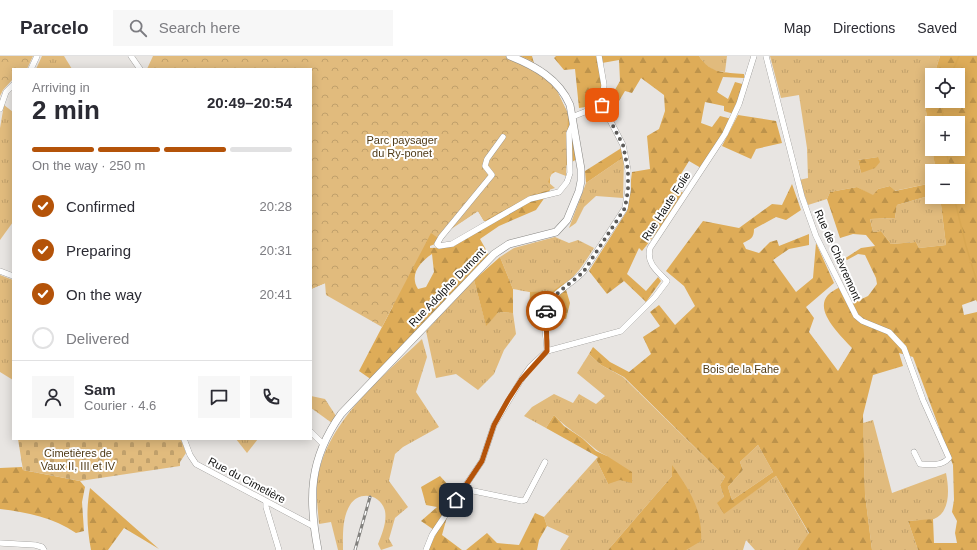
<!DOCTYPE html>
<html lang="en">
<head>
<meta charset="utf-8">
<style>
  :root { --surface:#fff; --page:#f7f7f7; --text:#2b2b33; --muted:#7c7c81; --line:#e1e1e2; --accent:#b45309 }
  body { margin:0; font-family:Helvetica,sans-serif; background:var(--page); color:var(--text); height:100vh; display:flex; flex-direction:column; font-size:15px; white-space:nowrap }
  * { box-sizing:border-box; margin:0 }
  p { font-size:13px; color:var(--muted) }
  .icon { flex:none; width:22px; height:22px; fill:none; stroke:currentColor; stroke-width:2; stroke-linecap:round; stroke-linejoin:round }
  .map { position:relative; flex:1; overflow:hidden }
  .panel { position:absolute; left:12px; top:12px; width:300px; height:372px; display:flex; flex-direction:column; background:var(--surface); border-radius:0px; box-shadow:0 2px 10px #0003 }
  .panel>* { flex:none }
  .controls { position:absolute; left:925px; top:12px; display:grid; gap:8px }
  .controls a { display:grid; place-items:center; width:40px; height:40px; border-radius:0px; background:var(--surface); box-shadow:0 2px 10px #0003; font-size:20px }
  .pin { position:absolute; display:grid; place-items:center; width:34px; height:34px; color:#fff; margin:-17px; border-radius:8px; box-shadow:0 2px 6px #0006 }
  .courier { position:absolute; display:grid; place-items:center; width:40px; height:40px; margin:-20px; border:3px solid #b45309; border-radius:50%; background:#fff; color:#222; box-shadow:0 1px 5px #0007 }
  .headline em { font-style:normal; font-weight:800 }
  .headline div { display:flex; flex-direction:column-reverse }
  .headline { display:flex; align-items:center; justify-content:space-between; height:68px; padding:0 20px }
  h1 { font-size:26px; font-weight:800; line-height:30px }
  .bar { display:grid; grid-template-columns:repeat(4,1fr); gap:6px 4px; align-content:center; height:48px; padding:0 20px }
  .bar i { height:5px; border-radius:3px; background:var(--line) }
  .bar .selected { background:var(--accent) }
  .bar p { grid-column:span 4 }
  .line { display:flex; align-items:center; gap:10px; padding:0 20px; border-top:1px solid var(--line) }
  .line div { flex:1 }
  .round { display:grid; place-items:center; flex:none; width:42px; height:42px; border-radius:0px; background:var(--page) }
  ol { padding:0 20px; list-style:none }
  li { display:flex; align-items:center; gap:12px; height:44px }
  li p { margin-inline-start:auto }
  li .icon { padding:4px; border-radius:50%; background:var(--accent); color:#fff; stroke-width:4 }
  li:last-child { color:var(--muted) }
  li i { width:22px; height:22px; border:2px solid var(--line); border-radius:50% }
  header { display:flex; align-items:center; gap:24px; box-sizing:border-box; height:56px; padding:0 20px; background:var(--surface); border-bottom:1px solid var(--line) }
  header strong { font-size:19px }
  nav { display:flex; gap:22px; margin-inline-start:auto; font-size:14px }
  .search { width:280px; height:36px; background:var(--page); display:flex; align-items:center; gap:10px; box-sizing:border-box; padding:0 14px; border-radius:0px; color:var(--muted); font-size:15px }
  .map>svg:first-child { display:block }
</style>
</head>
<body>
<header>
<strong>Parcelo</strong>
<div class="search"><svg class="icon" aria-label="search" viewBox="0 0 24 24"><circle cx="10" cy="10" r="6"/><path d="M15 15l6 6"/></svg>Search here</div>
<nav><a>Map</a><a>Directions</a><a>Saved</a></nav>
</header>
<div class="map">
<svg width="977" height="494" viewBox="0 0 977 494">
  <defs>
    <pattern id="grass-tufts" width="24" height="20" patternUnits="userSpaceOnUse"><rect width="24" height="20" fill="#e1bb7d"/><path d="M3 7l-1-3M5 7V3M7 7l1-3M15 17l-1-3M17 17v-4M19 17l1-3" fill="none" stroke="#c0a06b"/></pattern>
    <pattern id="forest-firs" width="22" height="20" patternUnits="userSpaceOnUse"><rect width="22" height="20" fill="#deac58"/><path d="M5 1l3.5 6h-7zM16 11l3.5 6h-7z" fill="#bd934b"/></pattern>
    <pattern id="cemetery-stones" width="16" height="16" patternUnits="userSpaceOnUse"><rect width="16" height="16" fill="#e1bb7d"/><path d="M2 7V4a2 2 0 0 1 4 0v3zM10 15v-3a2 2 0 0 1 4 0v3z" fill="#c0a06b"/></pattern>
    <pattern id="park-crowns" width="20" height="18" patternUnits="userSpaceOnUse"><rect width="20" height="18" fill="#e1bb7d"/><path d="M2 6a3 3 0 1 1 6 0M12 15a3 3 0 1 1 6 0" fill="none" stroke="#c0a06b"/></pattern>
  </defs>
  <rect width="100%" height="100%" fill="#e8e5e2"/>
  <g fill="url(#grass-tufts)" fill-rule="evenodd">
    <polygon points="42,0 64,0 72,13 36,13"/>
    <path d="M699,0H727L725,16C713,15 706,11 699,0Z"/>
    <path d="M770,0H940L934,19H932V26L925,49L936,115H932V127L894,135L890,130L878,133L873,140L857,131L830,136L827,143L808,149L799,124L808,122L807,92L799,39L781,42ZM878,101L861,117L858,104Z"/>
    <polygon points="4,49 13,56 13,166 0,184 0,72"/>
    <polygon points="624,101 623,142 596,140 584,151 576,167 569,172 586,127"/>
    <polygon points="932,139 932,141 940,141 946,189 919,192 916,186 891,188 881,175 873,176 870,163 895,162 897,149"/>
    <path d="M555,181L569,187L578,184L594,192C583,209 573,226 554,235C542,240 525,235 513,233L500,201L514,192Z"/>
    <polygon points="0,219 13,224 13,324 0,316"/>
    <polygon points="474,224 486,269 499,256 513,257 516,278 504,294 494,318 478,334 456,318 436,322 426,275"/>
    <path d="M422,283L427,301L416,336L439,371L403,391L395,398L389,425L408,451L395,462L389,483L393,490L381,494L378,488C382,478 387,466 385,455C381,438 359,434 350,449C342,462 343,479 343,494H338L331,466L319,468C318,455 316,441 317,428C323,369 381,322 422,283Z"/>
    <path d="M589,298L601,309L623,321L725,421L720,429L724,441V457L776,420L809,478L797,494H755L746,484L743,494H686L672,410V420L608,494H560L569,480L547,470L544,461L596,403L608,428L607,400C596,395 590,388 581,381C571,374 562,368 554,359L546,372L524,360L532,351L554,338L573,347L579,338L596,348L605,340L577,317Z"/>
    <path d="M873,364L892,437L946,417C949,432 951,456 934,463C927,465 916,464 908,465L918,494H872L865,438L863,367Z"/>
    <polygon points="236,383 258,383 247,397"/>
    <polygon points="758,389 773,416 732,444 728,431 743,414 740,406"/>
  </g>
  <g fill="url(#forest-firs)" fill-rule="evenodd">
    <path d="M461,0H532L536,15L555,31L568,58L577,103L550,119V134L536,154L499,170L480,183L489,199L372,324L359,315L393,250L330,225L311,233V220ZM478,155L484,165H497L478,176L470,179L453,191L430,192V190L435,188L450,173ZM432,198L434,216L426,231L418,233C409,219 420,206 432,198Z"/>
    <path d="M556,0H699C711,18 724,16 744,18V22L723,21L717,36L728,43L735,26L746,29L734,58L724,55V50L705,46L701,67L712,71L720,60L732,63L701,112L689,105L673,131L677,137L683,136L666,165L642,195L639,192L627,218L646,235L658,221L661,225L646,246L624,225L607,238L589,215L627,155L632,116L650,113L647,80L659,73L665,55L664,39L641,22L632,37L625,35L613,55L606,49L620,25L619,4L602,7L605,31L600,49L579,52L575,13L564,14L554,2Z"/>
    <path d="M940,0H977V246L976,244L962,249L964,259L977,256V494H918L908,465L933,463L934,487H957L955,477L957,465L952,456L954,444L953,409L913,301L899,297L903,310L873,319L863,359L865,438L872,494H797L809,477L776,420L724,458L717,447L724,441L720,429L725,421L624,321L601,309L589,298L593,291L610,306L629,316L651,298L643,281L660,270L650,256L659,249L675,269L695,250L684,230L666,215L703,165L739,172L772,148L782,149L792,128L801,154L786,164L776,161L754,173C754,183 750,183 743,187L746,193L759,197L770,186L777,184L779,190L809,178V189L789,193L773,204L796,236L813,222L816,187L834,227L806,251L814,262L809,276L838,315L852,292C836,275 804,245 841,231L851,248L868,240L877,228L876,222L865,199L858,198L847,204L844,203L861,192L875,190L866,179L853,178L840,182L827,143L830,136L857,131L873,139L878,133L890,130L895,135L932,127V139L897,149L895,162L870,163L873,176L881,175L891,188L916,186L919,192L946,189L940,141H958V115H936L932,93H958V67H932V91L925,49L932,26V45H958V19H934ZM758,389L773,416L732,444L728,431L743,414L740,406Z"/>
    <polygon points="738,59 776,65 782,87 756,93 751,103 722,90"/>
    <polygon points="623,91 624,101 586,127 585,115"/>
    <polygon points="878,101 880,106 875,112 861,117 858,104"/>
    <polygon points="500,201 513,233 513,257 499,256 486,270 474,224"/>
    <polygon points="564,227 570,247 566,263 542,257 529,257 530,236 553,235"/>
    <polygon points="554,359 564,370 582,382 596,395 607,400 632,416 632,427 620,424 608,428 596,403 598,401 546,372"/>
    <path d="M672,409C689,433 703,454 701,485L686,494H608L672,420Z"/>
    <path d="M22,411L23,414L80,425L85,431L82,446L84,475L76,477C54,462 27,456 0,453V412Z"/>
    <polygon points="440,420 459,441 447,461 442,479 462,494 428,494 437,476 421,465 437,451 426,449 421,431"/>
    <path d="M90,432L159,493L124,472L108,494H91C87,473 86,453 90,432Z"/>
    <polygon points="535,457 544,461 547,470 539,484 537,494 466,494 487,477 497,487 519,489"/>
  </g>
  <polygon fill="url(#cemetery-stones)" points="18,383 181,383 186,397 180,406 180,410 80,425 23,414"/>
  <g fill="url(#park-crowns)">
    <polygon points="0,0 33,0 27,13 13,13 13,23 3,34 0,40"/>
    <polygon points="153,0 521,0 533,5 536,15 555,31 568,58 566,120 553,115 548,126 555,132 530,140 484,165 478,155 438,182 431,177 382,271 326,239 325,227 311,233 311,13 147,13"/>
    <polygon points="311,340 325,343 336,360 332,367 311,352"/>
  </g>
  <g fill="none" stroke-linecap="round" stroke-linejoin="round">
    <g stroke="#d9a853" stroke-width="1.5">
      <polyline points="951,19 959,0"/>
      <polyline points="942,45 943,67"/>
      <polyline points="946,93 950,115"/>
      <polyline points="954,141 966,190 977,226"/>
    </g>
    <g stroke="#888784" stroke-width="6">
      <g id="minor">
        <polyline points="131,0 140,13"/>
        <path d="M766,0L802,141L816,180L856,260L862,265L889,276L904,292L923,344L949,402C942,410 931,409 920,408L914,396"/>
        <polyline points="31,13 37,0"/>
        <polyline points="0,53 6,36 13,29"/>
        <polyline points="572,61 602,49"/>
        <polyline points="503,81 487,103 485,110 492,119 441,181 437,188 439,190 452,188 530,143 559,136 567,126 570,117 569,77 573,68"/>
        <polyline points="0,215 13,220"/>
        <path d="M547,295C547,281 541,260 547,248C553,237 575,226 584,215L625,152L628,134V114L623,89L602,49L604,29L599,0"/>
        <polyline points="311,376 322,387"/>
        <polyline points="184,383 190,399 196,408 313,470"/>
        <polyline points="464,433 522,445 525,444 545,406"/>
        <polyline points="266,446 266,451 279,494"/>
        <polyline points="0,487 35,489 42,491 44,494"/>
        <path d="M426,494L432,479L482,405L494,369L521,324L530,311L547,295L621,275L655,241L667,225C657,215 646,207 650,192L725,78L739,48L754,0"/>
      </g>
    </g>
    <g stroke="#888784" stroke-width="8">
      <path id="major" d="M318,494C308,442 309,403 341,358L494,198L509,188L556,176L567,164L579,135L581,125V113L570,49C559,23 535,10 510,0"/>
    </g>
    <use href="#minor" stroke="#fff" stroke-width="5.5"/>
    <use href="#major" stroke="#fff" stroke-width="7"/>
    <g stroke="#82817e" stroke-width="3">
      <polyline id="rail" points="355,494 370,441"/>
    </g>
    <use href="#rail" stroke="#fff" stroke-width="1.5" stroke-dasharray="4.5" stroke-linecap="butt"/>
  </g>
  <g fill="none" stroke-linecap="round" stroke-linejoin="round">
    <path stroke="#5c5b59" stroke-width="4" stroke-dasharray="0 7.2" d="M546,255C550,238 572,228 584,215L625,152L628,134V114L623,89L602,49"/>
    <polyline stroke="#b45309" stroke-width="5" points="456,444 482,405 494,369 508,344 521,324 547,295 546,255"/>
  </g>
  <g text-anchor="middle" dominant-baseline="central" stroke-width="4" stroke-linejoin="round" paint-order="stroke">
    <g font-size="11" fill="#4f3a16" stroke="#fff">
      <text x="402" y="84">Parc paysager<tspan x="402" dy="13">du Ry-ponet</tspan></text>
      <text x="741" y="313">Bois de la Fahe</text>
      <text x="78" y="397">Cimetières de<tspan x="78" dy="13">Vaux II, III et IV</tspan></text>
    </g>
    <g font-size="11" fill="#10100f" stroke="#fff">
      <text transform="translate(666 150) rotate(-57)">Rue Haute Folie</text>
      <text transform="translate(838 199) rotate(66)">Rue de Chèvremont</text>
      <text transform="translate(447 231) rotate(-46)">Rue Adolphe Dumont</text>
      <text transform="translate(247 424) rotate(28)">Rue du Cimetière</text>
    </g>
  </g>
</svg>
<div class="controls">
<a><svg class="icon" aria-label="locate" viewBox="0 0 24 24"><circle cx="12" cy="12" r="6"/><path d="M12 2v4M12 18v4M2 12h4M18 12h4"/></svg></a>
<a>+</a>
<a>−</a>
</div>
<div class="pin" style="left:602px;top:49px;background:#ea580c"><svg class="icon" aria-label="bag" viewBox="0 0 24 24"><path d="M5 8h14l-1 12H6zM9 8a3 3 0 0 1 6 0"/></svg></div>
<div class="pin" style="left:456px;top:444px;background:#1f2937"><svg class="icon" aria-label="home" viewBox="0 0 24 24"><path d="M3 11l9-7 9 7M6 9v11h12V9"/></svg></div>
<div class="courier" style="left:546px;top:255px"><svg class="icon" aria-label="car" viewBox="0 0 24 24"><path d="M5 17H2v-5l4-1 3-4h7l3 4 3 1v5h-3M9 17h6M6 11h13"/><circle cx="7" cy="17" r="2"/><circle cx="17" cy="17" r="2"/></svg></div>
<section class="panel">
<div class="headline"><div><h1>2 min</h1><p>Arriving in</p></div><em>20:49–20:54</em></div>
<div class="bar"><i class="selected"></i><i class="selected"></i><i class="selected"></i><i></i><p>On the way · 250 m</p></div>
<ol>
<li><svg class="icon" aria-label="check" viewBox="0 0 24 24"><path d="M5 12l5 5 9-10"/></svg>Confirmed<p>20:28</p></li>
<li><svg class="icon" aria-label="check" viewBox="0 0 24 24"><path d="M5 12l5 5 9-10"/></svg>Preparing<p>20:31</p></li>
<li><svg class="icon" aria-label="check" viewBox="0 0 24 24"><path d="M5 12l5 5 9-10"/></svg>On the way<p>20:41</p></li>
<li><i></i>Delivered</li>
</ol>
<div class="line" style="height:72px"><a class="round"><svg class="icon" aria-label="person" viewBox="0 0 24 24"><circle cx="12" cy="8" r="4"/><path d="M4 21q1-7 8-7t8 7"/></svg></a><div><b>Sam</b><p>Courier · 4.6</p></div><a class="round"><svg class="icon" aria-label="chat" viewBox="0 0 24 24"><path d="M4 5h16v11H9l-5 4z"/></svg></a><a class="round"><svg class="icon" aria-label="phone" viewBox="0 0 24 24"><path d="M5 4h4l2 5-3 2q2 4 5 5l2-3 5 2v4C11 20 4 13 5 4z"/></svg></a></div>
</section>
</div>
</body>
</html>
